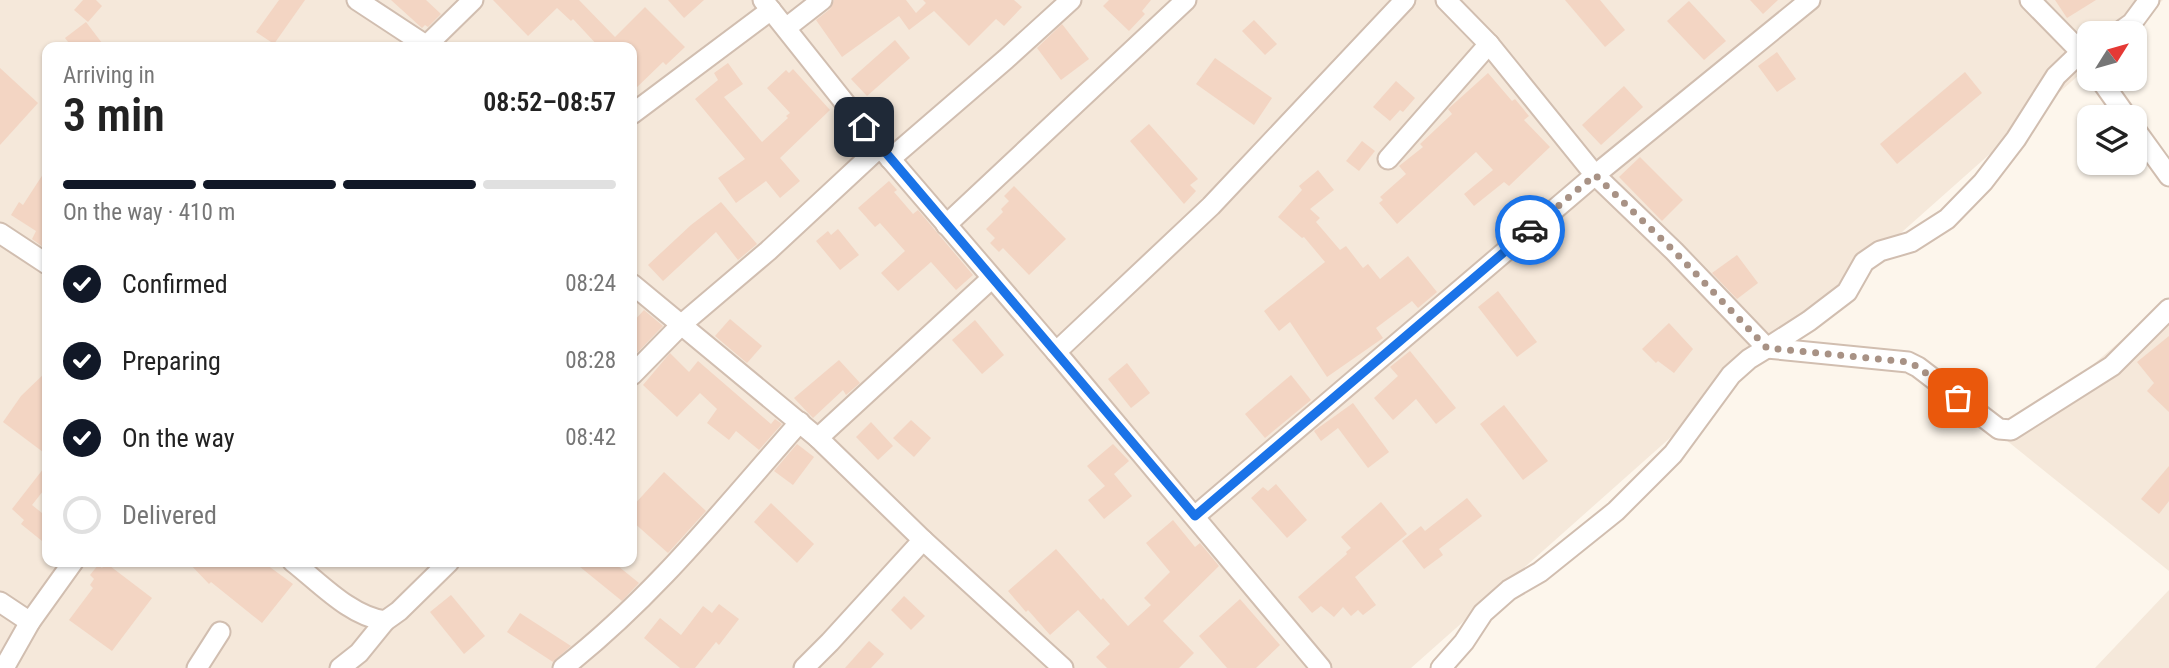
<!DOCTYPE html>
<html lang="en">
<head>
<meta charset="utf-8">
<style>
  :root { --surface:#fff; --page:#f6f6f6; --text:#222; --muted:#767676; --line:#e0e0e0; --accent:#111827 }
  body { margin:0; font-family:"Roboto Condensed",sans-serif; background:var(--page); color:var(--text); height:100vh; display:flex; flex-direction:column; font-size:26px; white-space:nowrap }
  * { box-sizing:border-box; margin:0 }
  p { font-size:23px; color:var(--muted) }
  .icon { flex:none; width:38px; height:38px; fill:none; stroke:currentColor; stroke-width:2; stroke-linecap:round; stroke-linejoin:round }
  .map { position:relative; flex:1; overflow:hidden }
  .details { position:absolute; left:42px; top:42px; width:595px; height:525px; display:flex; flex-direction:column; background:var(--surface); border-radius:14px; box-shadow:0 2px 5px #0004 }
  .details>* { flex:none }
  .needle { width:46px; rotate:53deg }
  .tools { position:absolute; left:2077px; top:21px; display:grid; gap:14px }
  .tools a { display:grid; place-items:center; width:70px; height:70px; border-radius:14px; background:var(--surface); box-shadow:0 2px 5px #0004; font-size:35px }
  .pin { position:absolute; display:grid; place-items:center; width:60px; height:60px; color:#fff; margin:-30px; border-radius:14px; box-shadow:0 4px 10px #0006 }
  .courier { position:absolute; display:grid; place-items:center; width:70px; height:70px; margin:-35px; border:5px solid #1a73e8; border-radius:50%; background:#fff; color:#222; box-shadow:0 2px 9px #0007 }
  .overview em { font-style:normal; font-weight:600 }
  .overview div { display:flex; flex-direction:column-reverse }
  .overview { display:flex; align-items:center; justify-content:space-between; height:119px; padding:0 21px }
  h1 { font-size:46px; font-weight:600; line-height:52px }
  .bar { display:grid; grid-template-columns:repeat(4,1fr); gap:10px 7px; align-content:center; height:84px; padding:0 21px }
  .bar i { height:9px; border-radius:5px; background:var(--line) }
  .bar .selected { background:var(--accent) }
  .bar p { grid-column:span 4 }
  ol { padding:0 21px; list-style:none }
  li { display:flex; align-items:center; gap:21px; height:77px }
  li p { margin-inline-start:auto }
  li .icon { padding:7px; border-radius:50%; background:var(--accent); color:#fff; stroke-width:4 }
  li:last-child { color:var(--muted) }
  li i { width:38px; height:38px; border:4px solid var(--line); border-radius:50% }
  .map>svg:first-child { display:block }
</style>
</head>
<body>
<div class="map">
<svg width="2169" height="668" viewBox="0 0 2169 668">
  <rect width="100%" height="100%" fill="#fdf6ec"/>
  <g fill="#f5e8da" fill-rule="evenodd">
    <path d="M0,0H2163L2126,33H2090L2089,66L1411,668H0ZM47,47H632V562H47Z"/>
    <polygon points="2169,299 2169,571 2006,440"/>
    <polygon points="2169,590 2169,668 2095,668"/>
  </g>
  <g fill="#f3d5c3">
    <polygon points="83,0 96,0 102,6 88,22 74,10"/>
    <polygon points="279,0 305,0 274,44 256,32"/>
    <polygon points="391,0 426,0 441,14 428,27 425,25 422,28"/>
    <polygon points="493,0 579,0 615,37 645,7 685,47 666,65 663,62 632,92 632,47 599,47 573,19 571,21 557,8 528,36"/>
    <polygon points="668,0 704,0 684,18"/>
    <polygon points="834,0 906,0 916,13 926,3 923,0 1014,0 1022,7 1004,26 996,19 969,46 934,11 909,30 899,16 842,57 816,20 830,9"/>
    <polygon points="1109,0 1151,0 1142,11 1145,14 1129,31 1103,6"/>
    <polygon points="1565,0 1600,0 1625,30 1605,47"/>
    <polygon points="1750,0 1778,0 1763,14"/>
    <polygon points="2055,0 2096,0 2067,18"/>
    <polygon points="1689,1 1726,41 1704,60 1667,21"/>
    <polygon points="1254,20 1277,44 1265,55 1242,31"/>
    <polygon points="86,22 105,47 72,47 65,38"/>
    <polygon points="1062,24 1089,59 1061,80 1037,48"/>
    <polygon points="895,40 910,58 867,96 851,79"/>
    <polygon points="1777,52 1796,79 1777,92 1758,66"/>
    <polygon points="1215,58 1272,98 1254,125 1196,84"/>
    <polygon points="728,63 743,84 724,97 762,142 788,118 786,116 790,113 767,88 786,70 789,73 793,69 830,110 780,158 800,181 780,198 766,181 736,203 718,178 745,159 695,99 718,80 714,73"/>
    <polygon points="0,68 38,103 0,145"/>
    <polygon points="1965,72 1982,93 1897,164 1880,144"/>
    <polygon points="1488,73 1512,101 1515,99 1529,116 1524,120 1550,147 1509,186 1504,182 1474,206 1464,194 1493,170 1476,152 1397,224 1379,203 1383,200 1380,197 1406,174 1399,166 1423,147 1420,144 1452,114 1448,109"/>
    <polygon points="1396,81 1415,98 1403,112 1400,110 1390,121 1373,107"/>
    <polygon points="1624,86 1643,107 1601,145 1582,125"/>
    <polygon points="1149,124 1198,179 1190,185 1196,191 1184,204 1130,141"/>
    <polygon points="1362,141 1375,151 1359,171 1346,161"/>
    <polygon points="1640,157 1683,200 1662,221 1619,177"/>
    <polygon points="47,168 47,239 43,247 32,239 36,231 11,215 19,202 23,205"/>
    <polygon points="1318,170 1334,190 1310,209 1320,218 1316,222 1340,250 1346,246 1363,268 1368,264 1380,279 1408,256 1437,292 1418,308 1412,301 1376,328 1383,338 1327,377 1290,322 1279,331 1264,311 1325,262 1304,237 1302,238 1278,217 1302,190 1299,186"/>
    <polygon points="889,181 897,190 894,192 913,214 918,210 973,275 956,290 931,262 898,291 881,273 905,251 880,223 875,227 858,208"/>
    <polygon points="1014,186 1066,239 1029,275 1003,248 999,252 990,243 995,238 986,229 1003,212 1001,209 1009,201 1004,196"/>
    <polygon points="721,202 757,244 738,260 716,232 663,281 648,265 691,225"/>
    <polygon points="838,229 859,255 840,270 816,241 828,231 831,235"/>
    <polygon points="1737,255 1758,283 1737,299 1712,273"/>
    <polygon points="1498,291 1537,342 1517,357 1478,307"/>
    <polygon points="644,310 663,326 632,358 632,323"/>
    <polygon points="730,319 762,346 747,363 715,336"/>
    <polygon points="975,320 1004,355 982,374 952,340"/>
    <polygon points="1669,323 1693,349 1674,373 1658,361 1656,363 1642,349"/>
    <polygon points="2169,336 2169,412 2147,391 2154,383 2137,362"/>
    <polygon points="1410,351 1456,408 1436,424 1416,399 1393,420 1374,398 1398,376 1390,367"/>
    <polygon points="670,353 689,372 698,361 771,424 775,419 782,424 759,450 736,431 729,440 707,423 717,409 700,393 677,417 643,385"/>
    <polygon points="839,360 860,383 846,395 843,390 813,418 794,398"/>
    <polygon points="1127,363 1150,393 1131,408 1108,379"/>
    <polygon points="47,371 47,455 3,422 21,396"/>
    <polygon points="1291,375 1311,400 1265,438 1245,414"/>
    <polygon points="1353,403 1389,452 1368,468 1338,428 1321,441 1314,431"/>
    <polygon points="1504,405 1548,461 1523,480 1480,424"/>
    <polygon points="911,420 931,438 914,457 893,438"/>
    <polygon points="871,422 893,446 878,460 856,437"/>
    <polygon points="797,444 814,457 793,485 774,471"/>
    <polygon points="1113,444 1129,461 1114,474 1132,496 1104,519 1088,500 1105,486 1087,466"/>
    <polygon points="47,464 47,486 32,505 47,517 47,545 21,524 24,520 12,509"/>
    <polygon points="2169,466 2169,501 2159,514 2141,499"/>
    <polygon points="664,472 706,511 668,553 632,521 632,507"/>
    <polygon points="1276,484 1307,520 1287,538 1251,498 1263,487 1268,491"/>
    <polygon points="1467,498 1482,516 1439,549 1443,555 1424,569 1402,541 1421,526 1425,531"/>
    <polygon points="1381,502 1407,534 1355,577 1376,605 1363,615 1358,610 1351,616 1343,607 1334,617 1321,606 1312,613 1298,597 1347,554 1346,552 1351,548 1341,537"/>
    <polygon points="771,503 814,544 797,563 754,522"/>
    <polygon points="1173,520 1195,547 1200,543 1219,566 1163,621 1194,653 1179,668 1107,668 1096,657 1110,644 1078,610 1050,635 1028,610 1026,612 1008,591 1056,549 1101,600 1103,598 1128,626 1151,605 1144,598 1170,572 1146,543"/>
    <polygon points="188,562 263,562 293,584 262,623 211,582 209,584"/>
    <polygon points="574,562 613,562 639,583 622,601"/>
    <polygon points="106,563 152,598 112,651 69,620 93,588 90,585 94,579 90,575 98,565 102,568"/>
    <polygon points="451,595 485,636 464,654 430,612"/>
    <polygon points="904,596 925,616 911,630 891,610"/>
    <polygon points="1240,599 1280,645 1256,668 1227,668 1199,636"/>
    <polygon points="719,604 739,619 719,645 716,642 695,668 680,668 644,638 660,618 681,635 703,606 712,613"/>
    <polygon points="520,613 571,646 553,662 507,632"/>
    <polygon points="869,641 884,654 871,668 845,668"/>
  </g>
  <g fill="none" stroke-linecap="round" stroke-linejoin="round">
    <g stroke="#d1beb0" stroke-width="23">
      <g id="minor">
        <polyline points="357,0 427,46"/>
        <polyline points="763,0 880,147 1056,352 1211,206 1405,0"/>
        <polyline points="2030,0 2081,52 2090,64"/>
        <polyline points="786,28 822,0"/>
        <polyline points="2118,33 2132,23 2149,0"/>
        <polyline points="425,47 473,0"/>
        <polyline points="2100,79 2127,117"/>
        <polyline points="632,114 771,10"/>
        <polyline points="2135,129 2169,176"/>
        <polyline points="890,159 1006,59 1071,0"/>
        <polyline points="1388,159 1489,44"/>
        <polyline points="946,225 1186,0"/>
        <polyline points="0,233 47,264"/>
        <polyline points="632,284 818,438 923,540 1063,668"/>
        <polyline points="1767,348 1908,362 1918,367 1999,429 2011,430 2112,366 2169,309"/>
        <polyline points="1767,348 1809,321 1847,292 1864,262 1880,251 1911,242 1947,219 1983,182 2016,139 2056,76 2081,52 2090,48"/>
        <polyline points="1056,352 1321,668"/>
        <polyline points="632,375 682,324 768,251 880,147"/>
        <polyline points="818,438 992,278"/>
        <polyline points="1195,516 1595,175 1810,0"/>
        <path d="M293,562C320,583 350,616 385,621L399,611L449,562"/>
        <polyline points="0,602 30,622"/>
        <polyline points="4,668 30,622 73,562"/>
        <polyline points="197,668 220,632"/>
        <polyline points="340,668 359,653 385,621"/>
        <path d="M563,668C654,597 724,508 800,422"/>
        <polyline points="804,668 830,642 923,540"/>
        <polyline points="1441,668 1464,642 1483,613 1509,590 1540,572 1616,511 1673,454 1731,375 1749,359 1767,348 1674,251 1595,175 1489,44 1446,0"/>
      </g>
    </g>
    <use href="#minor" stroke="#fff" stroke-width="19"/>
  </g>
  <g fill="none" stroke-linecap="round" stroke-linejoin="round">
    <polyline stroke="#a89285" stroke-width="7" stroke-dasharray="0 12.6" points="1530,230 1595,175 1674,251 1767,348 1908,362 1918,367 1958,398"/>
    <polyline stroke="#1a73e8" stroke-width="9" points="864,127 1195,516 1530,230"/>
  </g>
</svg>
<div class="tools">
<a><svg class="needle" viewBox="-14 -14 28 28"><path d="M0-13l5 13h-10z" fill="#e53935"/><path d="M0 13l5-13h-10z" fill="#767676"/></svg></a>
<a><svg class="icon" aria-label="layers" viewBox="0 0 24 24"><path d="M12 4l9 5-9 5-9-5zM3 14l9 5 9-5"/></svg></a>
</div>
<div class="pin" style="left:1958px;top:398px;background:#ea580c"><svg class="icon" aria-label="bag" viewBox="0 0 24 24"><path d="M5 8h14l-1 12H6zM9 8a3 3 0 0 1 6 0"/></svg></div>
<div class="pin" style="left:864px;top:127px;background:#1f2937"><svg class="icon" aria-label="home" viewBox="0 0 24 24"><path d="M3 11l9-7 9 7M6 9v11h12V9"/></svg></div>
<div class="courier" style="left:1530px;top:230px"><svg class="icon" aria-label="car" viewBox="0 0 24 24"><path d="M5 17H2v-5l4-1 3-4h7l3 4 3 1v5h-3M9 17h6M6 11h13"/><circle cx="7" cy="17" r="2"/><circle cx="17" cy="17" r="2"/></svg></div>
<section class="details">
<div class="overview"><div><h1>3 min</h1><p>Arriving in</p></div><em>08:52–08:57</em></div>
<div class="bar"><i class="selected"></i><i class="selected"></i><i class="selected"></i><i></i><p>On the way · 410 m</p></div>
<ol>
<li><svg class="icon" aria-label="check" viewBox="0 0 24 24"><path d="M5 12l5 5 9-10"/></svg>Confirmed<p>08:24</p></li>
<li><svg class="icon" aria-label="check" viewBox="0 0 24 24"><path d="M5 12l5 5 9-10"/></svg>Preparing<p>08:28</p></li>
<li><svg class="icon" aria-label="check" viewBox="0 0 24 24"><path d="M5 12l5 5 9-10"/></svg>On the way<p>08:42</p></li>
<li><i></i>Delivered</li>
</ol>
</section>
</div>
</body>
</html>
